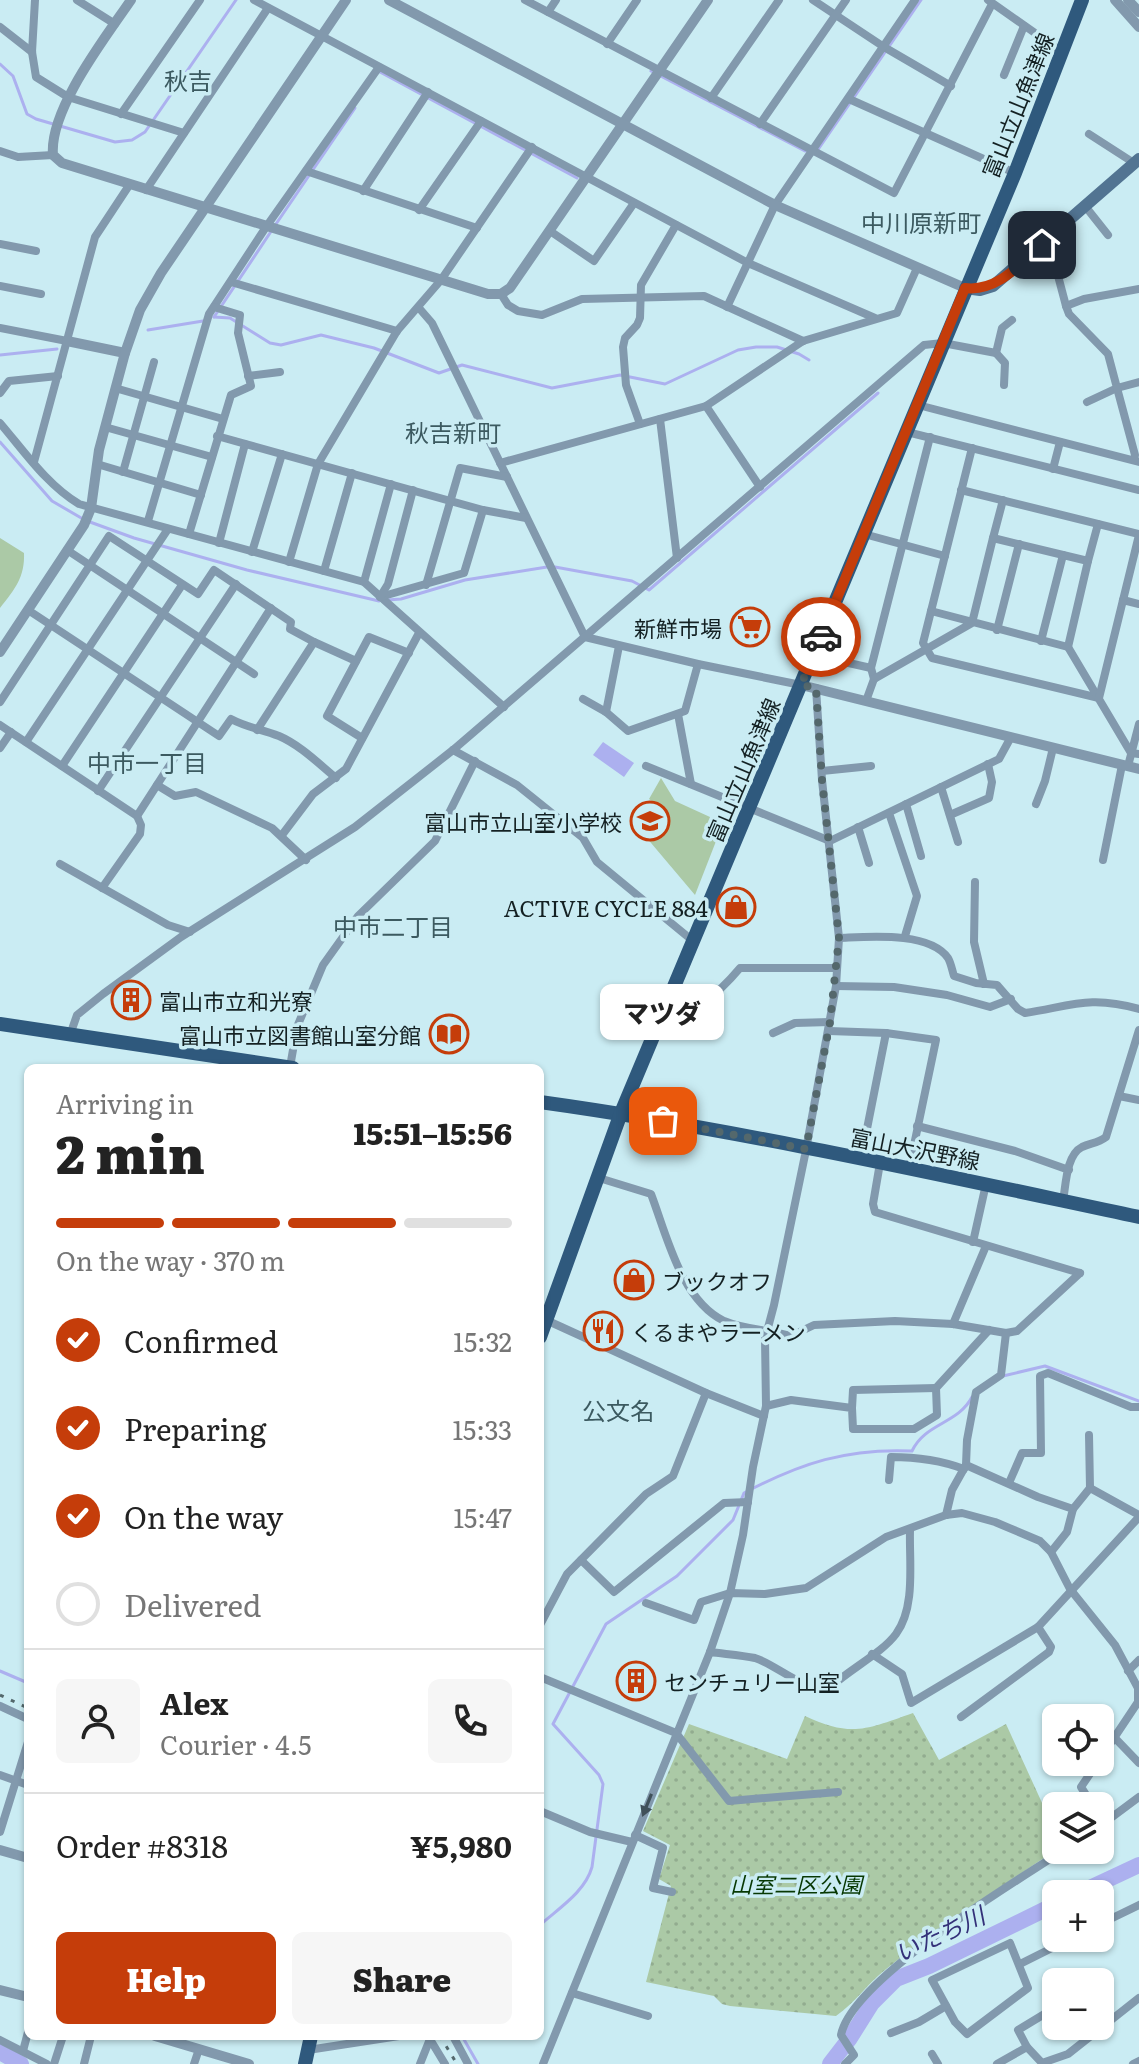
<!DOCTYPE html>
<html lang="en">
<head>
<meta charset="utf-8">
<style>
  :root { --surface:#fff; --page:#f6f6f6; --text:#222; --muted:#767676; --line:#e0e0e0; --accent:#c53d0a }
  body { margin:0; font-family:Literata,"Noto Sans JP",serif; background:var(--page); color:var(--text); height:100vh; display:flex; flex-direction:column; font-size:30px; white-space:nowrap }
  * { box-sizing:border-box; margin:0 }
  p { font-size:26px; color:var(--muted) }
  .icon { flex:none; width:44px; height:44px; fill:none; stroke:currentColor; stroke-width:2; stroke-linecap:round; stroke-linejoin:round }
  .map { position:relative; flex:1; overflow:hidden }
  .sheet { position:absolute; left:24px; top:1064px; width:520px; height:976px; display:flex; flex-direction:column; background:var(--surface); border-radius:12px; box-shadow:0 2px 6px #0004 }
  .sheet>* { flex:none }
  .tools { position:absolute; left:1042px; top:1704px; display:grid; gap:16px }
  .tools a { display:grid; place-items:center; width:72px; height:72px; border-radius:12px; background:var(--surface); box-shadow:0 2px 6px #0004; font-size:40px }
  .pin { position:absolute; display:grid; place-items:center; width:68px; height:68px; color:#fff; margin:-34px; border-radius:16px; box-shadow:0 4px 12px #0006 }
  .courier { position:absolute; display:grid; place-items:center; width:80px; height:80px; margin:-40px; border:6px solid #c53d0a; border-radius:50%; background:#fff; color:#222; box-shadow:0 2px 10px #0007 }
  .bubble { position:absolute; height:56px; border-radius:12px; background:var(--surface); box-shadow:0 2px 6px #0004; font-size:26px; font-weight:800; line-height:56px; text-align:center }
  .headline em { font-style:normal; font-weight:800 }
  .headline div { display:flex; flex-direction:column-reverse }
  .headline { display:flex; align-items:center; justify-content:space-between; height:136px; padding:0 32px }
  h1 { font-size:52px; font-weight:800; line-height:60px }
  .bar { display:grid; grid-template-columns:repeat(4,1fr); gap:12px 8px; align-content:center; height:96px; padding:0 32px }
  .bar i { height:10px; border-radius:6px; background:var(--line) }
  .bar .current { background:var(--accent) }
  .bar p { grid-column:span 4 }
  .line { display:flex; align-items:center; gap:20px; padding:0 32px; border-top:2px solid var(--line) }
  .line div { flex:1 }
  .round { display:grid; place-items:center; flex:none; width:84px; height:84px; border-radius:12px; background:var(--page) }
  ol { padding:0 32px; list-style:none }
  li { display:flex; align-items:center; gap:24px; height:88px }
  li p { margin-inline-start:auto }
  li .icon { padding:8px; border-radius:50%; background:var(--accent); color:#fff; stroke-width:4 }
  li:last-child { color:var(--muted) }
  li i { width:44px; height:44px; border:4px solid var(--line); border-radius:50% }
  .cta { display:flex; gap:16px; margin-top:auto; padding:16px 32px }
  .cta a { flex:1; height:92px; border-radius:12px; background:var(--accent); color:#fff; font-size:32px; font-weight:800; line-height:92px; text-align:center }
  .cta a+a { background:var(--page); color:var(--text) }
  .map>svg:first-child { display:block }
</style>
</head>
<body>
<div class="map">
<svg width="1139" height="2064" viewBox="0 0 1139 2064">
  <defs>
    <pattern id="park-dots" width="8" height="8" patternUnits="userSpaceOnUse" patternTransform="scale(2)"><rect width="8" height="8" fill="#abc9a6"/><path d="M2 2h.1M6 6h.1" fill="none" stroke="#92ac8f" stroke-width="1.8" stroke-linecap="round"/></pattern>
  </defs>
  <rect width="100%" height="100%" fill="#caecf3"/>
  <g fill="#abc9a6">
    <path d="M0,538L24,553C25,577 15,589 0,608Z"/>
    <polygon points="661,778 675,801 710,817 720,831 695,895 646,837 666,811 649,799"/>
  </g>
  <path fill="url(#park-dots)" d="M913,1713L939,1760L1006,1724L1043,1805L1056,1829V1850C998,1889 939,1926 885,1970C867,1984 855,2003 836,2016L730,2006L722,2004L714,1996L646,1982L671,1886L659,1879L670,1845L643,1831L689,1724L787,1759L805,1716C852,1738 867,1729 913,1713Z"/>
  <polygon fill="#acb0ef" points="603,742 634,763 624,777 593,755"/>
  <g fill="none" stroke-linecap="round" stroke-linejoin="round">
    <g stroke="#acb0ef" stroke-width="3">
      <polyline points="0,64 13,76 27,114 36,119 115,142 132,140 145,132 236,0"/>
      <polyline points="651,71 805,151"/>
      <polyline points="380,72 577,178"/>
      <polyline points="817,151 921,0"/>
      <polyline points="276,224 355,108"/>
      <polyline points="214,317 230,318 270,343 281,345 321,335 374,348 439,373 462,365 552,388 620,375 665,384 738,350 756,347 777,347 799,354 809,360"/>
      <polyline points="214,317 272,230"/>
      <polyline points="148,330 203,321"/>
      <polyline points="0,355 57,349"/>
      <polyline points="0,442 52,501 83,519"/>
      <polyline points="90,522 134,538 247,570 379,601"/>
      <polyline points="555,567 632,581 649,590 878,393"/>
      <polyline points="387,600 401,599 465,580 547,567"/>
      <polyline points="1003,1376 1045,1366 1139,1401"/>
      <polyline points="0,1671 28,1683"/>
      <path d="M540,1925C559,1908 585,1892 592,1867L603,1784L599,1775L553,1724L606,1624L677,1576L733,1520L744,1493C801,1463 847,1448 912,1451C925,1423 958,1424 972,1397"/>
      <polyline points="462,2036 478,2064"/>
    </g>
    <g stroke="#acb0ef" stroke-width="16">
      <polyline points="1077,1894 1139,1865"/>
      <polyline points="0,2052 21,2064"/>
      <polyline points="830,2064 850,2038 872,2003 896,1979 929,1966 1056,1904"/>
    </g>
    <g stroke="#8299ad" stroke-width="8">
      <polyline points="35,0 32,52 36,77 68,97 184,133"/>
      <polyline points="77,0 115,24"/>
      <polyline points="254,0 748,263 875,318"/>
      <polyline points="525,0 894,193 992,4"/>
      <polyline points="813,0 884,47 951,86"/>
      <polyline points="988,0 1062,52"/>
      <polyline points="548,12 556,0"/>
      <polyline points="0,27 32,52"/>
      <polyline points="607,44 637,0"/>
      <polyline points="1004,75 1024,26"/>
      <polyline points="711,98 779,0"/>
      <polyline points="849,99 1015,173"/>
      <polyline points="121,114 200,0"/>
      <polyline points="760,124 846,0"/>
      <polyline points="1089,134 1134,163"/>
      <polyline points="0,151 18,157 53,155"/>
      <polyline points="306,171 477,228"/>
      <polyline points="146,190 268,8"/>
      <polyline points="363,191 428,92"/>
      <polyline points="1085,206 1108,235"/>
      <polyline points="419,210 481,121"/>
      <polyline points="550,231 594,261 634,203"/>
      <polyline points="0,244 36,251"/>
      <polyline points="1042,245 1057,272 1066,306"/>
      <polyline points="231,282 397,331"/>
      <polyline points="0,286 41,294"/>
      <polyline points="501,294 508,305 518,311 542,315 582,299 704,296 803,341"/>
      <polyline points="727,307 775,205 915,0"/>
      <polyline points="419,308 432,323 585,637 698,664 801,685"/>
      <polyline points="0,328 67,341"/>
      <polyline points="996,353 1002,328 1012,320"/>
      <polyline points="248,376 280,372"/>
      <polyline points="115,388 223,419"/>
      <polyline points="0,393 9,381 58,376"/>
      <polyline points="1087,402 1117,388 1108,354 1069,314 1066,306 1084,299 1139,289"/>
      <polyline points="918,405 1139,462"/>
      <polyline points="706,406 760,487"/>
      <polyline points="660,419 677,558"/>
      <path d="M0,423C24,451 47,485 79,504L364,582L504,707"/>
      <polyline points="640,424 626,385 623,347 625,338 637,325 640,318 641,285 676,225"/>
      <polyline points="105,427 212,457"/>
      <polyline points="907,432 1139,490"/>
      <polyline points="217,436 483,510 526,518"/>
      <polyline points="972,448 923,643 932,658 1099,698"/>
      <polyline points="1134,460 1135,455 1117,388 1139,382"/>
      <polyline points="34,462 95,237 130,184"/>
      <polyline points="500,463 706,406 803,341 897,313 917,268"/>
      <polyline points="97,464 201,495"/>
      <polyline points="1053,469 1060,442"/>
      <polyline points="123,472 154,362"/>
      <polyline points="961,490 1139,534"/>
      <polyline points="148,521 209,314 266,227 379,67"/>
      <polyline points="189,534 231,395 251,386 238,333 240,315 214,307"/>
      <polyline points="864,534 945,556"/>
      <polyline points="993,538 1003,500"/>
      <polyline points="219,543 245,444"/>
      <polyline points="67,550 254,674"/>
      <polyline points="252,552 282,454"/>
      <polyline points="1088,561 1098,524"/>
      <polyline points="289,562 318,464 397,331 441,280 532,147"/>
      <polyline points="324,571 352,473"/>
      <polyline points="364,582 391,484"/>
      <polyline points="426,585 460,468 507,477"/>
      <polyline points="380,597 464,573 483,510"/>
      <polyline points="380,597 388,584 413,490"/>
      <polyline points="1123,600 1139,604"/>
      <path d="M28,610L219,736L231,719C248,728 261,729 279,736C300,745 318,763 336,778"/>
      <polyline points="997,630 1019,544"/>
      <polyline points="1041,641 1063,555"/>
      <polyline points="1068,647 1131,753 1139,754"/>
      <polyline points="813,655 871,668"/>
      <polyline points="874,679 871,668 930,437"/>
      <polyline points="1099,698 1139,535"/>
      <polyline points="583,699 606,712 628,731 685,711 698,664"/>
      <polyline points="866,701 874,679 972,623 993,538 1088,561 1068,647 931,611"/>
      <polyline points="0,702 109,536 198,594 214,570 291,622 290,629 314,642"/>
      <polyline points="606,712 619,646"/>
      <polyline points="678,714 691,784"/>
      <polyline points="0,725 137,816 141,825 140,834 102,888"/>
      <polyline points="257,730 314,642 356,661"/>
      <polyline points="362,738 327,716 369,637 409,653"/>
      <polyline points="26,742 168,529"/>
      <polyline points="0,748 11,732"/>
      <polyline points="453,750 517,785 583,838 597,862 693,941"/>
      <polyline points="62,766 182,585"/>
      <polyline points="646,766 830,841 999,759 1011,737"/>
      <polyline points="1128,766 1139,724"/>
      <polyline points="822,771 871,766"/>
      <polyline points="157,785 175,796 196,792 272,828 306,860"/>
      <polyline points="941,787 958,842"/>
      <polyline points="98,791 236,584"/>
      <polyline points="906,804 921,856"/>
      <polyline points="1036,804 1045,781 1053,748"/>
      <polyline points="889,813 917,896 905,936"/>
      <polyline points="950,815 989,798 992,782 988,764"/>
      <polyline points="137,816 271,608"/>
      <polyline points="858,827 869,863"/>
      <polyline points="282,835 313,794 346,769 419,633"/>
      <polyline points="1103,860 1122,765"/>
      <polyline points="60,864 168,925 190,932"/>
      <polyline points="975,882 974,942 984,984"/>
      <path d="M839,938C868,937 929,931 948,958C951,963 952,970 954,976L976,983L997,985L1018,1009L1025,1013C1071,1006 1090,995 1139,1009"/>
      <polyline points="836,986 894,987 947,995 990,1007 1011,999"/>
      <path d="M659,1028C696,1009 713,1000 740,968H837"/>
      <polyline points="829,1031 886,1033 936,1040 909,1169"/>
      <polyline points="773,1033 795,1023 830,1022"/>
      <polyline points="70,1035 77,1015 103,994 181,937 355,827 453,750 924,345 943,343 996,353 1005,363 1004,385"/>
      <polyline points="290,1067 297,1027 323,965 358,916 435,841 475,761"/>
      <polyline points="1119,1096 1139,1100"/>
      <polyline points="917,1126 1015,1151 1069,1170"/>
      <polyline points="861,1159 886,1033"/>
      <polyline points="880,1163 873,1204 875,1212 1080,1273"/>
      <path d="M599,1178L651,1194C667,1236 681,1300 724,1321C745,1330 770,1330 791,1336L814,1325L895,1321L953,1324L1006,1333L1017,1331L1080,1273"/>
      <path d="M1063,1201C1066,1185 1066,1155 1082,1147C1091,1143 1098,1143 1106,1137L1139,1030"/>
      <polyline points="973,1242 986,1184"/>
      <polyline points="546,1320 706,1393 764,1416"/>
      <polyline points="953,1324 986,1246"/>
      <polyline points="766,1406 791,1400 852,1408 853,1429 914,1429 937,1415 936,1388 989,1330"/>
      <polyline points="852,1408 853,1390 936,1388"/>
      <polyline points="1089,1435 1090,1488"/>
      <polyline points="966,1465 1038,1497 1073,1509 1067,1532 1051,1552"/>
      <path d="M889,1480L891,1457C916,1457 940,1460 964,1469"/>
      <polyline points="1009,1483 1022,1453 1041,1453 1040,1376 1048,1373 1131,1407 1139,1407"/>
      <polyline points="1073,1509 1090,1488 1139,1515"/>
      <polyline points="946,1515 952,1490 966,1465 967,1440 976,1392 1001,1375 1006,1333"/>
      <polyline points="581,1560 614,1592 724,1503 748,1502"/>
      <polyline points="646,1603 694,1620 701,1602 730,1593 765,1594 806,1588 886,1537 946,1515 962,1513 995,1522 1040,1541 1051,1552 1070,1589 1115,1645 1138,1688 1138,1702 1100,1759"/>
      <polyline points="540,1625 567,1574 646,1494 673,1476 706,1393"/>
      <path d="M710,1652C724,1654 741,1655 755,1658C778,1665 808,1696 832,1686C850,1669 882,1653 896,1634C916,1607 909,1562 910,1530"/>
      <polyline points="872,1654 902,1674 911,1703 1038,1627"/>
      <polyline points="1128,1671 1139,1660"/>
      <polyline points="540,1677 676,1733 729,1801 838,1792"/>
      <polyline points="0,1706 28,1719"/>
      <polyline points="961,1717 1049,1652 1051,1647 1038,1627 1139,1517"/>
      <polyline points="1114,1737 1139,1763"/>
      <polyline points="0,1775 28,1785"/>
      <polyline points="1093,1806 1081,1787 1098,1762"/>
      <polyline points="540,1811 590,1832 632,1842"/>
      <polyline points="1100,1826 1139,1797"/>
      <polyline points="0,1832 28,1742"/>
      <polyline points="635,1835 663,1848 653,1888 672,1892"/>
      <polyline points="1100,1924 1139,1905"/>
      <polygon points="1010,1943 1028,1988 967,2034 955,2022 932,1980"/>
      <polyline points="1020,1964 1072,1938"/>
      <polyline points="572,1993 648,2016"/>
      <polyline points="891,2033 919,2022 946,2006"/>
      <polyline points="428,2036 445,2064"/>
      <polyline points="453,2036 468,2064"/>
      <polyline points="0,2040 47,2064"/>
      <polyline points="1027,2047 1018,2030 1056,2007"/>
      <polyline points="308,2050 399,2036"/>
      <polyline points="23,2051 28,2032"/>
      <polyline points="932,2054 938,2064"/>
      <polyline points="54,2064 63,2036"/>
      <polyline points="84,2064 91,2036"/>
      <polyline points="194,2064 199,2049"/>
      <polyline points="420,2064 430,2039"/>
      <polyline points="543,2064 710,1652 730,1593 743,1535 753,1467 766,1406 765,1339 774,1305 805,1155 836,986 839,938 822,780 816,688"/>
      <path d="M845,2064L854,2055L841,2035C852,1979 1014,1883 1064,1850"/>
      <polyline points="997,2064 1027,2047 1042,2063 1068,2054 1139,1998"/>
      <polyline points="1133,2064 1139,2061"/>
    </g>
    <g stroke="#8299ad" stroke-width="10">
      <path d="M131,0C105,38 49,110 53,155L62,163L488,294H501L510,288L708,0"/>
      <polyline points="389,0 775,205 965,288"/>
      <polyline points="1115,0 1139,27"/>
      <polyline points="1128,0 1139,12"/>
      <polyline points="67,341 125,353"/>
      <polyline points="0,652 84,525 91,508 99,450 125,353 140,310 161,273 346,0"/>
      <polyline points="801,685 1139,769"/>
      <polyline points="0,1850 28,1858"/>
      <polyline points="0,1990 28,1997"/>
      <polyline points="155,2036 249,2064"/>
    </g>
    <polyline stroke="#527492" stroke-width="12" points="965,288 980,290 993,286 1139,159"/>
    <g stroke="#2f597d" stroke-width="14">
      <polyline points="0,1024 293,1068"/>
      <path d="M540,1102C741,1130 941,1175 1139,1217"/>
      <polyline points="540,1337 621,1113 1015,173 1082,0"/>
      <polyline points="305,2064 311,2036"/>
    </g>
    <g stroke="#54686c" stroke-width="3" stroke-dasharray="4 8" stroke-linecap="butt">
      <polyline points="0,1695 28,1708"/>
      <polyline points="440,2036 457,2064"/>
    </g>
  </g>
  <defs><path id="oneway-solid" d="M-6-.8H1V-3.2L6.5 0L1 3.2V.8H-6Z" transform="scale(2)"/></defs>
  <use fill="#40515a" href="#oneway-solid" transform="translate(647 1805) rotate(112)"/>
  <g fill="none" stroke-linecap="round" stroke-linejoin="round">
    <polyline stroke="#54686c" stroke-width="8" stroke-dasharray="0 14.4" points="663,1121 806,1149 830,1022 839,938 822,780 816,688 801,685 821,637"/>
    <path stroke="#c53d0a" stroke-width="10" d="M821,637L965,288C997,292 1019,265 1042,245"/>
  </g>
  <defs>
    <g id="supermarket-ring" transform="scale(2)"><circle r="9.5" fill="#caecf3" stroke="#c53d0a" stroke-width="1.5"/><path d="M-6-5.5h2.5l.6 2H6L4.5 2H-2.5L-4.4-4H-6ZM-1.5 3.2a1.3 1.3 0 1 0 .1 0ZM3 3.2a1.3 1.3 0 1 0 .1 0Z" fill="#c53d0a"/></g>
    <g id="school-ring" transform="scale(2)"><circle r="9.5" fill="#caecf3" stroke="#c53d0a" stroke-width="1.5"/><path d="M0-5L7-2L0 1L-7-2ZM-4 1L0 2.5L4 1V4Q0 6-4 4Z" fill="#c53d0a"/></g>
    <g id="shop-ring" transform="scale(2)"><circle r="9.5" fill="#caecf3" stroke="#c53d0a" stroke-width="1.5"/><path d="M-5-2.5h2.3a2.7 3.5 0 0 1 5.4 0H5L5.5 6h-11ZM-1.5-2.5h3a1.5 2.3 0 0 0-3 0Z" fill="#c53d0a"/></g>
    <g id="building-ring" transform="scale(2)"><circle r="9.5" fill="#caecf3" stroke="#c53d0a" stroke-width="1.5"/><path d="M-4-6H4V6H1V3H-1V6H-4ZM-2.5-4.3h1.7v1.8h-1.7ZM.8-4.3h1.7v1.8H.8ZM-2.5-1h1.7V.8h-1.7ZM.8-1h1.7V.8H.8Z" fill="#c53d0a"/></g>
    <g id="library-ring" transform="scale(2)"><circle r="9.5" fill="#caecf3" stroke="#c53d0a" stroke-width="1.5"/><path d="M-6-4Q-3-5.5-.7-3.5V5Q-3 3-6 4ZM6-4Q3-5.5 .7-3.5V5Q3 3 6 4Z" fill="#c53d0a"/></g>
    <g id="restaurant-ring" transform="scale(2)"><circle r="9.5" fill="#caecf3" stroke="#c53d0a" stroke-width="1.5"/><path d="M-5-6h1v4h1v-4h1v4h1v-4h1v5L-1.5 .5V6h-2V.5L-5-1ZM5-6V6H3V1.5H1.5Q1.5-4 5-6Z" fill="#c53d0a"/></g>
  </defs>
  <g fill-rule="evenodd">
    <use href="#supermarket-ring" x="750" y="627"/>
    <use href="#school-ring" x="650" y="821"/>
    <use href="#shop-ring" x="736" y="907"/>
    <use href="#building-ring" x="131" y="1000"/>
    <use href="#library-ring" x="449" y="1034"/>
    <use href="#shop-ring" x="634" y="1280"/>
    <use href="#restaurant-ring" x="603" y="1331"/>
    <use href="#building-ring" x="636" y="1681"/>
  </g>
  <g text-anchor="middle" dominant-baseline="central" stroke-width="7" stroke-linejoin="round" paint-order="stroke">
    <g font-size="22" fill="#142123" stroke="#caecf3">
      <text transform="translate(1017 105) rotate(-68)">富山立山魚津線</text>
      <text transform="translate(742 770) rotate(-67)">富山立山魚津線</text>
      <text transform="translate(915 1148) rotate(11)">富山大沢野線</text>
    </g>
    <g font-size="22" fill="#142123" stroke="#caecf3" text-anchor="end">
      <text x="722" y="627">新鮮市場</text>
      <text x="622" y="821">富山市立山室小学校</text>
      <text x="708" y="907">ACTIVE CYCLE 884</text>
      <text x="159" y="1000" text-anchor="start">富山市立和光寮</text>
      <text x="421" y="1034">富山市立図書館山室分館</text>
      <text x="662" y="1280" text-anchor="start">ブックオフ</text>
      <text x="631" y="1331" text-anchor="start">くるまやラーメン</text>
      <text x="664" y="1681" text-anchor="start">センチュリー山室</text>
    </g>
    <g font-size="22" font-style="italic" fill="#073803" stroke="#caecf3">
      <text x="796" y="1883">山室二区公園</text>
    </g>
    <g font-size="24" fill="#3c5a60" stroke="#caecf3">
      <text x="188" y="79">秋吉</text>
      <text x="921" y="221">中川原新町</text>
      <text x="453" y="431">秋吉新町</text>
      <text x="147" y="761">中市一丁目</text>
      <text x="393" y="925">中市二丁目</text>
      <text x="618" y="1409">公文名</text>
    </g>
    <g font-size="24" font-style="italic" fill="#343179" stroke="#caecf3">
      <text transform="translate(939 1933) rotate(-25)">いたち川</text>
    </g>
  </g>
</svg>
<div class="tools">
<a><svg class="icon" aria-label="locate" viewBox="0 0 24 24"><circle cx="12" cy="12" r="6"/><path d="M12 2v4M12 18v4M2 12h4M18 12h4"/></svg></a>
<a><svg class="icon" aria-label="layers" viewBox="0 0 24 24"><path d="M12 4l9 5-9 5-9-5zM3 14l9 5 9-5"/></svg></a>
<a>+</a>
<a>−</a>
</div>
<div class="pin" style="left:663px;top:1121px;background:#ea580c"><svg class="icon" aria-label="bag" viewBox="0 0 24 24"><path d="M5 8h14l-1 12H6zM9 8a3 3 0 0 1 6 0"/></svg></div>
<div class="pin" style="left:1042px;top:245px;background:#1f2937"><svg class="icon" aria-label="home" viewBox="0 0 24 24"><path d="M3 11l9-7 9 7M6 9v11h12V9"/></svg></div>
<div class="courier" style="left:821px;top:637px"><svg class="icon" aria-label="car" viewBox="0 0 24 24"><path d="M5 17H2v-5l4-1 3-4h7l3 4 3 1v5h-3M9 17h6M6 11h13"/><circle cx="7" cy="17" r="2"/><circle cx="17" cy="17" r="2"/></svg></div>
<div class="bubble" style="left:600px;top:984px;width:124px">マツダ</div>
<section class="sheet">
<div class="headline"><div><h1>2 min</h1><p>Arriving in</p></div><em>15:51–15:56</em></div>
<div class="bar"><i class="current"></i><i class="current"></i><i class="current"></i><i></i><p>On the way · 370 m</p></div>
<ol>
<li><svg class="icon" aria-label="check" viewBox="0 0 24 24"><path d="M5 12l5 5 9-10"/></svg>Confirmed<p>15:32</p></li>
<li><svg class="icon" aria-label="check" viewBox="0 0 24 24"><path d="M5 12l5 5 9-10"/></svg>Preparing<p>15:33</p></li>
<li><svg class="icon" aria-label="check" viewBox="0 0 24 24"><path d="M5 12l5 5 9-10"/></svg>On the way<p>15:47</p></li>
<li><i></i>Delivered</li>
</ol>
<div class="line" style="height:144px"><a class="round"><svg class="icon" aria-label="person" viewBox="0 0 24 24"><circle cx="12" cy="8" r="4"/><path d="M4 21q1-7 8-7t8 7"/></svg></a><div><b>Alex</b><p>Courier · 4.5</p></div><a class="round"><svg class="icon" aria-label="phone" viewBox="0 0 24 24"><path d="M5 4h4l2 5-3 2q2 4 5 5l2-3 5 2v4C11 20 4 13 5 4z"/></svg></a></div>
<div class="line" style="height:104px"><div>Order #8318</div><b>¥5,980</b></div>
<div class="cta"><a>Help</a><a>Share</a></div>
</section>
</div>
</body>
</html>
